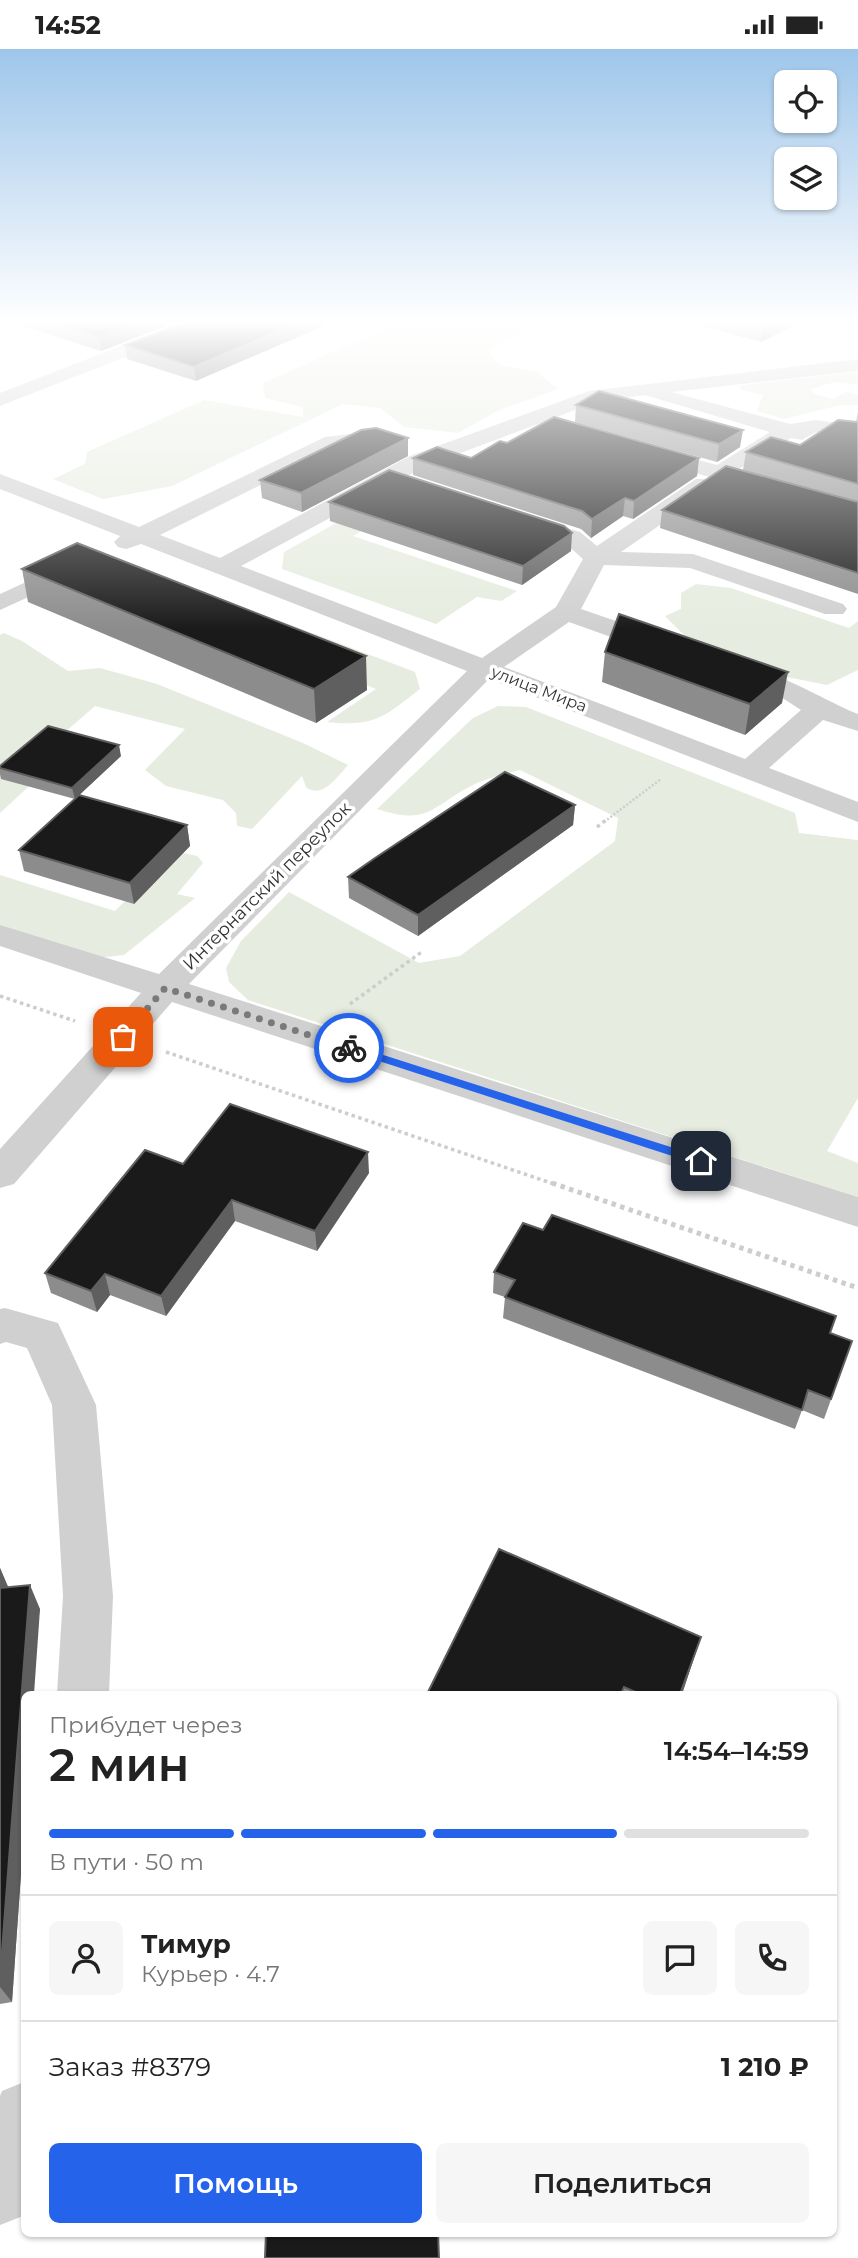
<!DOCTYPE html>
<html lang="ru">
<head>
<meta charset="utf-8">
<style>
  :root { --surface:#fff; --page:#f6f6f6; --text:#222; --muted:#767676; --line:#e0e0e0; --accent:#2563eb }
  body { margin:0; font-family:Montserrat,sans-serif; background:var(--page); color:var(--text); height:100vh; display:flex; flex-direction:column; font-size:26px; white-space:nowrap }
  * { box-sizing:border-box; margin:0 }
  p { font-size:23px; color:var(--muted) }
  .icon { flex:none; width:38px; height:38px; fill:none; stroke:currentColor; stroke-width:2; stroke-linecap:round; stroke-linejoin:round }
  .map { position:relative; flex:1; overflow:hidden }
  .sheet { position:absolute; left:21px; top:1642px; width:816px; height:546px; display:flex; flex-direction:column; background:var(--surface); border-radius:10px; box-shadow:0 2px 5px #0004 }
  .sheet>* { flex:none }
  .controls { position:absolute; left:774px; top:21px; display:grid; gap:14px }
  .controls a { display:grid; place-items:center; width:63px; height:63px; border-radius:10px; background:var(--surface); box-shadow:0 2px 5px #0004; font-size:35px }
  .pin { position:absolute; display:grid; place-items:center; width:60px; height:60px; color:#fff; margin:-30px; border-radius:14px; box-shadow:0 4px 10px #0006 }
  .courier { position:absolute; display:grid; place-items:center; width:70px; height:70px; margin:-35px; border:5px solid #2563eb; border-radius:50%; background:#fff; color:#222; box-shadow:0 2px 9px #0007 }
  .head em { font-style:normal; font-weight:600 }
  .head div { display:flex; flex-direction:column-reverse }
  .head { display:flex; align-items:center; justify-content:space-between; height:119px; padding:0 28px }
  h1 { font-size:46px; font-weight:600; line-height:52px }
  .bar { display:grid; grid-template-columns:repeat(4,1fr); gap:10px 7px; align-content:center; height:84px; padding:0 28px }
  .bar i { height:9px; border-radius:5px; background:var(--line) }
  .bar .on { background:var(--accent) }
  .bar p { grid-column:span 4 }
  .line { display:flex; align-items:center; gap:18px; padding:0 28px; border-top:2px solid var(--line) }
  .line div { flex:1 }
  .round { display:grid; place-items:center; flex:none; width:74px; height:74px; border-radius:10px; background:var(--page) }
  .primary-button { display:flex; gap:14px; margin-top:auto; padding:14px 28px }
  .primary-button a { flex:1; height:80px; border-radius:10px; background:var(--accent); color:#fff; font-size:28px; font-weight:600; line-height:80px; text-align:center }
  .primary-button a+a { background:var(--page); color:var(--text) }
  .status { display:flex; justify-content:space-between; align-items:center; height:49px; padding:0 35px; background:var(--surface); direction:ltr }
  .status svg { height:19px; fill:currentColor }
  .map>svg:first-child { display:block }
</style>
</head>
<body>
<div class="status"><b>14:52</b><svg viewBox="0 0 49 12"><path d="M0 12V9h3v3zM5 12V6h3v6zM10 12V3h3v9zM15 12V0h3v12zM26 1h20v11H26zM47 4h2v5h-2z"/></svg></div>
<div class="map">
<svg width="858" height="2209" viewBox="0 0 858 2209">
  <rect width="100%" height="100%" fill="#fff"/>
  <g fill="#e6ecdf">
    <polygon points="402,272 555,272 512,287 488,303 500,316 537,323 558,340 499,361 458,384 404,378 380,359 343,355 172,437 103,450 53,430 85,415 87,403 204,351 303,368 303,358 265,349 263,334"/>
    <polygon points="858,323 858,336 835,333 811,340 815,345 833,350 846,343 858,346 858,356 840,356 784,370 757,362 763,346 739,340 742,336"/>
    <polygon points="394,442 403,458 353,487 517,542 501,552 477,548 436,575 282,520 284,503"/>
    <path d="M128,513L190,537L184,549L241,572L278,571L415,623L420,640C384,668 375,678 327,673L376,640L87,523L105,516Z"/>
    <polygon points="696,535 731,539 849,579 858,572 858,621 827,636 777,626 732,611 685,587 665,567 681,560 681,544"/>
    <path d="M4,584L22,592L68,622L100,619L157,635L303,694L348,716C338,727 322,751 306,738L302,727L252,780L237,777L236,764L223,751L166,737L145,721L185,680L95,657L28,715L38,729L0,764V586Z"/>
    <path d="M498,657L526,658L795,764L799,784L858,791V1049L827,1102L858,1114V1148L248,951L229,933L226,919L241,892L289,843L419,914L460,907L615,792L618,769L520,721C506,725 490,728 477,734C432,755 432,778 377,760L473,669Z"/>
    <polygon points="175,802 197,807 203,814 177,845 195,849 124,906 97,909 0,878 0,826 115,862"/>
  </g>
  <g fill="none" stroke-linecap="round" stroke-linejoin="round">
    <polyline stroke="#cdcdcd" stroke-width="2.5" stroke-dasharray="2 2" stroke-linecap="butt" points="604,773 661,730"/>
    <g stroke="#cdcdcd" stroke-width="3.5" stroke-dasharray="3.5 3.5" stroke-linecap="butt">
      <polyline points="597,778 606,771"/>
      <polyline points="0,947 75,972"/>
      <polyline points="350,955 423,902"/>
      <polyline points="166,1003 557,1136"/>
    </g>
    <polyline stroke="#cdcdcd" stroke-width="5" stroke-dasharray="4.5 4.5" stroke-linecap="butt" points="552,1134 858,1239"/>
    <g fill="#d0d0d0" fill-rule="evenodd">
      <polygon points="185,272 210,272 207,276 0,357 0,344"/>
      <path d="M858,310V322L671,343L790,375L816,371L858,377V389L816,383L802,391L791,389L720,431L639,408L636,403L647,397L717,416L770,383L645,346L599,352L426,417L241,517L482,609L556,558L583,510L564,493L516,478L512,473L516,468L524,466L580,483L597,497L696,430H712L715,435L712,440L621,503L693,505L843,555L847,560L843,565H825L690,519L604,516L581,560L671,591L675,597L671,603H653L569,573L504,618L745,710L801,661L784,650L726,629L722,623L726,617C757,609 826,653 858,665V682L823,671L769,719L858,753V773L489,630L189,935L858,1148V1178L172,953L14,1135L0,1139V1100L141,944L0,897V876L159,925L467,622L141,495L126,500L118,498L114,493L120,487L0,440V425L139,478L325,388L377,382L398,388L402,392L391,398L376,394L337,398L160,486L220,509L410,407L589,342Z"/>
      <polygon points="72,512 81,514 84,519 81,524 0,561 0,545"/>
      <polygon points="5,1259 58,1274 96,1356 113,1547 109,1645 57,1645 63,1547 52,1356 27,1299 6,1293 0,1295 0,1260"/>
      <polygon points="24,2033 24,2162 23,2167 0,2176 0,2047 2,2042"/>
    </g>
  </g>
  <g fill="#8c8c8c">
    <polygon points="7,272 179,272 101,302"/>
    <polygon points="228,272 196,332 127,310 125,296"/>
    <polygon points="684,272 802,272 761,293"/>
    <polygon points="576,356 740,398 717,413 575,373"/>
    <polygon points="858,362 858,545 660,479 662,461 782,432 743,421 746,403 800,396 856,373"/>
    <polygon points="408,389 408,407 302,463 262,449 260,431"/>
    <polygon points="507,394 699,409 697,427 633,470 623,467 591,489 581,480 413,426 413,409 471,409"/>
    <polygon points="329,453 571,502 522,536 330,472"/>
    <polygon points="22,520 367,641 316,674 28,553"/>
    <polygon points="605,603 782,654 745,686 602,633"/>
    <polygon points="121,707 75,750 1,730 0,725 0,717"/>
    <polygon points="575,756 573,776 418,887 349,849 348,828"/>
    <polygon points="187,776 190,797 134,855 24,822 19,801"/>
    <polygon points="183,1115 369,1124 317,1202 235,1172 166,1267 110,1246 97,1263 51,1244 45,1224"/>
    <polygon points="543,1181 836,1267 830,1284 852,1292 824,1370 802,1361 795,1380 503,1269 505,1248 493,1244 494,1223"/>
    <polygon points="0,1519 8,1538 40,1560 24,1645 24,1782 12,1953 0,1955"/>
    <polygon points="701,1588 682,1645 427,1645"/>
  </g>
  <g fill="#5f5f5f">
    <polygon points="141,272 179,272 101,302 99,288"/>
    <polygon points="302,272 335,272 196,332 194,318"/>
    <polygon points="773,272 802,272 761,293 764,276"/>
    <polygon points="743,381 740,398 717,413 719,395"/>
    <polygon points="408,389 408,407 302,463 301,444"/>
    <polygon points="699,409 697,427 633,470 634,452"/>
    <polygon points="625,449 623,467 591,489 592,470"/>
    <polygon points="572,484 571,502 522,536 523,517"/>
    <polygon points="366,607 367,641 316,674 314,640"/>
    <polygon points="788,623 782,654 745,686 750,655"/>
    <polygon points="119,696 121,707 75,750 72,739"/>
    <polygon points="575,756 573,776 418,887 418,866"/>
    <polygon points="187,776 190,797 134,855 130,834"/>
    <polygon points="368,1103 369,1124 317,1202 315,1182"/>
    <polygon points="232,1151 235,1172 166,1267 161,1247"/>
    <polygon points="105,1225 110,1246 97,1263 91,1242"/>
    <polygon points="0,1519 9,1540 0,1547"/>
    <polygon points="30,1536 40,1560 34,1645 24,1645 24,1782 12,1953 0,1938 0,1928"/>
    <polygon points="701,1588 682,1645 680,1645"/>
  </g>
  <g fill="#1a1a1a" stroke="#5f5f5f" stroke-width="2">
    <polygon points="48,272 141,272 99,288"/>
    <polygon points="228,272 302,272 194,318 125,296 182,275"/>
    <polygon points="746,272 773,272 764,276"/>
    <polygon points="599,342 743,381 719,395 576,356"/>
    <polygon points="554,368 699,409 634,452 625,449 592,470 582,462 413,409 437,398 471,409 500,392 507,394"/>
    <polygon points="838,371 858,373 858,435 746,403 771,388 800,396"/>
    <polygon points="376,379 408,389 301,444 260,431 361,381"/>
    <polygon points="726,417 858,453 858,524 662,461"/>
    <polygon points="389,421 564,477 572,484 523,517 329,453"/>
    <polygon points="77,494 366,607 314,640 22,520"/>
    <polygon points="619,565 788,623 750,655 605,603"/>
    <polygon points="48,677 119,696 72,739 0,719 0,717"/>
    <polygon points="505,723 575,756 418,866 348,828 375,809"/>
    <polygon points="79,746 187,776 130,834 19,801"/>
    <polygon points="230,1055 368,1103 315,1182 232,1151 161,1247 105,1225 91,1242 45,1224 145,1101 183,1115"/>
    <polygon points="552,1166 836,1267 830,1284 852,1292 831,1350 808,1341 802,1361 505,1248 515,1231 494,1223 523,1174 543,1181"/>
    <polygon points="499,1500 701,1588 680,1645 640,1645 624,1638 621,1645 427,1645"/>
    <polygon points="30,1536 0,1928 0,1539"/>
    <polygon points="266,2184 438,2184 439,2209 265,2209"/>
  </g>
  <linearGradient id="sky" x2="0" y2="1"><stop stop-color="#9ec6ea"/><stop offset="0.47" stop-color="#fff"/><stop offset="1" stop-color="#fff" stop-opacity="0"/></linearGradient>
  <rect width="858" height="581" fill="url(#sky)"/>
  <polygon fill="#2563eb" points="349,995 705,1109 706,1112 697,1115 345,1001 344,999"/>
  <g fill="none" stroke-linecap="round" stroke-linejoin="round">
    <polyline stroke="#7a7a7a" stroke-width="7" stroke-dasharray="0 12.6" points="123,988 165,939 349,999"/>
  </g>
  <g text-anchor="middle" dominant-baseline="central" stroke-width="7" stroke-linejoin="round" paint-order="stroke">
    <g font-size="16" fill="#333" stroke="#fff">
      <text transform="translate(539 640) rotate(21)">улица Мира</text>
    </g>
    <g font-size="18" fill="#333" stroke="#fff">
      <text transform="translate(267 837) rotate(-45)">Интернатский переулок</text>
    </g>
  </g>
</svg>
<div class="controls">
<a><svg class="icon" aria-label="locate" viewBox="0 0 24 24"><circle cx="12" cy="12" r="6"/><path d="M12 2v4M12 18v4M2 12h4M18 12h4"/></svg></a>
<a><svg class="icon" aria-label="layers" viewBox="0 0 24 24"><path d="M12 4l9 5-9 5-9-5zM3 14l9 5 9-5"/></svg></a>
</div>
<div class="pin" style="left:123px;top:988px;background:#ea580c"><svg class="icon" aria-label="bag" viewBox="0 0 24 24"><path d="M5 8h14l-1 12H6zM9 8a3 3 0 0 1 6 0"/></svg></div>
<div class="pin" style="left:701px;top:1112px;background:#1f2937"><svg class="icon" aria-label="home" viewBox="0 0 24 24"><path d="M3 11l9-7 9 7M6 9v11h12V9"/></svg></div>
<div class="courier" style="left:349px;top:999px"><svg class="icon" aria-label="bike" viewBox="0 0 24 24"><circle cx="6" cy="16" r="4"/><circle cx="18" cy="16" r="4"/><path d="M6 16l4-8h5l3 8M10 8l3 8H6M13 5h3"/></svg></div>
<section class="sheet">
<div class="head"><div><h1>2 мин</h1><p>Прибудет через</p></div><em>14:54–14:59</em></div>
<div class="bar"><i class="on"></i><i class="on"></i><i class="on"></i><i></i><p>В пути · 50 m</p></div>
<div class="line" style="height:126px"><a class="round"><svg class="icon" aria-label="person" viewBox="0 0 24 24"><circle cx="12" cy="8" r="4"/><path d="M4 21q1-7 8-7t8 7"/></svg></a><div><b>Тимур</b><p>Курьер · 4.7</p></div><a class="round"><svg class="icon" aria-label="chat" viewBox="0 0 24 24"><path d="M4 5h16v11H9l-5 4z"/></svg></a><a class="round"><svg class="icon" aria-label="phone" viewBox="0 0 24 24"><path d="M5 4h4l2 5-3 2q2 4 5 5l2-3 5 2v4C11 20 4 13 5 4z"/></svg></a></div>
<div class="line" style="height:91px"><div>Заказ #8379</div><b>1 210 ₽</b></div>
<div class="primary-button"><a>Помощь</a><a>Поделиться</a></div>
</section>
</div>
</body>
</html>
